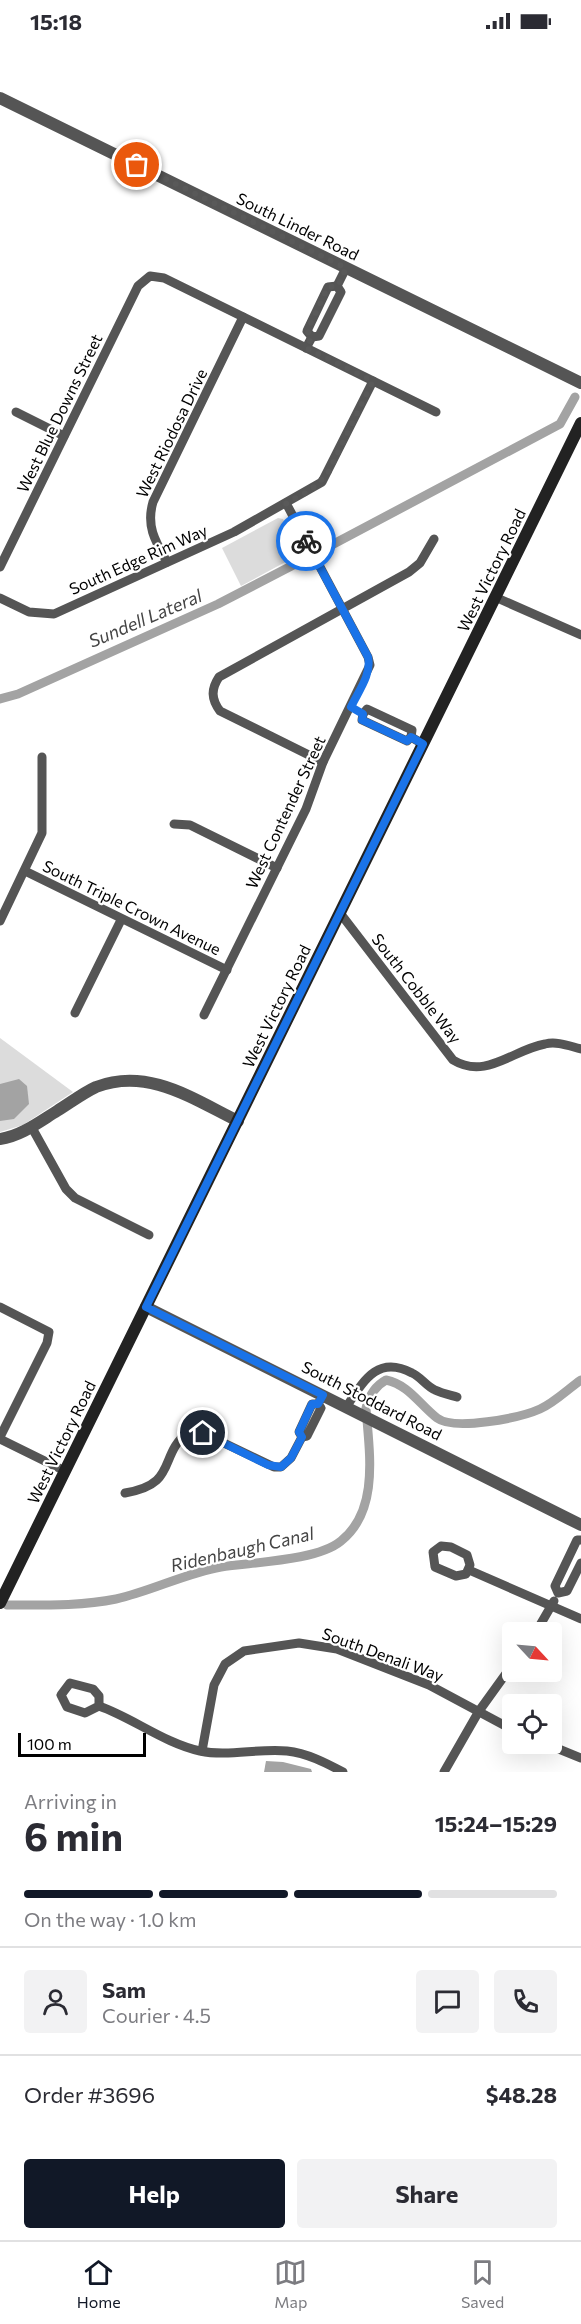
<!DOCTYPE html>
<html lang="en">
<head>
<meta charset="utf-8">
<style>
  :root { --surface:#fff; --page:#f2f2f3; --text:#2b2b33; --muted:#7c7c81; --line:#e1e1e2; --accent:#111827 }
  body { margin:0; font-family:Commissioner,sans-serif; background:var(--page); color:var(--text); height:100vh; display:flex; flex-direction:column; font-size:22px; white-space:nowrap }
  * { box-sizing:border-box; margin:0 }
  p { font-size:20px; color:var(--muted) }
  .icon { flex:none; width:33px; height:33px; fill:none; stroke:currentColor; stroke-width:2; stroke-linecap:round; stroke-linejoin:round }
  .map { position:relative; height:1730px; overflow:hidden }
  .sheet { display:flex; flex-direction:column; background:var(--surface); flex:1 }
  .sheet>* { flex:none }
  .needle { width:39px; rotate:116deg }
  .controls { position:absolute; left:502px; top:1580px; display:grid; gap:12px }
  .controls a { display:grid; place-items:center; width:60px; height:60px; border-radius:6px; background:var(--surface); box-shadow:0 6px 24px #0002; font-size:30px }
  .scale { position:absolute; left:18px; bottom:15px; width:128px; box-sizing:border-box; padding-left:6px; border:3px solid #000; border-top:0; font-size:16px; line-height:21px; white-space:nowrap; color:#000; -webkit-text-stroke:4px #fff; paint-order:stroke }
  .pin { position:absolute; display:grid; place-items:center; width:51px; height:51px; color:#fff; margin:-26px; border:3px solid #fff; border-radius:50%; box-shadow:0 2px 6px #0007 }
  .courier { position:absolute; display:grid; place-items:center; width:60px; height:60px; margin:-30px; border:4px solid #1a73e8; border-radius:50%; background:#fff; color:#222; box-shadow:0 2px 8px #0007 }
  .head em { font-style:normal; font-weight:700 }
  .head div { display:flex; flex-direction:column-reverse }
  .head { display:flex; align-items:center; justify-content:space-between; height:102px; padding:0 24px }
  h1 { font-size:39px; font-weight:700; line-height:45px }
  .bar { display:grid; grid-template-columns:repeat(4,1fr); gap:9px 6px; align-content:center; height:72px; padding:0 24px }
  .bar i { height:8px; border-radius:4px; background:var(--line) }
  .bar .active { background:var(--accent) }
  .bar p { grid-column:span 4 }
  .line { display:flex; align-items:center; gap:15px; padding:0 24px; border-top:2px solid var(--line) }
  .line div { flex:1 }
  .round { display:grid; place-items:center; flex:none; width:63px; height:63px; border-radius:6px; background:var(--page) }
  .primary-button { display:flex; gap:12px; margin-top:auto; padding:12px 24px }
  .primary-button a { flex:1; height:69px; border-radius:6px; background:var(--accent); color:#fff; font-size:24px; font-weight:700; line-height:69px; text-align:center }
  .primary-button a+a { background:var(--page); color:var(--text) }
  .status { display:flex; justify-content:space-between; align-items:center; height:42px; padding:0 30px; background:var(--surface); direction:ltr }
  .status svg { height:16px; fill:currentColor }
  .menu { display:flex; justify-content:space-around; align-items:center; height:84px; border-top:2px solid var(--line); background:var(--surface); font-size:16px; color:var(--muted) }
  .menu a { display:grid; justify-items:center; gap:3px }
  .menu .active { color:var(--accent) }
  .map>svg:first-child { display:block }
</style>
</head>
<body>
<div class="status"><b>15:18</b><svg viewBox="0 0 49 12"><path d="M0 12V9h3v3zM5 12V6h3v6zM10 12V3h3v9zM15 12V0h3v12zM26 1h20v11H26zM47 4h2v5h-2z"/></svg></div>
<div class="map">
<svg width="581" height="1730" viewBox="0 0 581 1730">
  <rect width="100%" height="100%" fill="#fff"/>
  <g fill="#dcdcdc">
    <polygon points="278,476 283,477 302,511 241,544 222,506"/>
    <polygon points="0,996 73,1050 23,1083 0,1090"/>
  </g>
  <g fill="#a3a3a3">
    <polygon points="19,1037 27,1044 29,1062 14,1077 0,1079 0,1042"/>
    <polygon points="266,1719 283,1720 311,1727 312,1730 264,1730"/>
  </g>
  <g fill="none" stroke-linecap="round" stroke-linejoin="round">
    <g stroke="#a3a3a3" stroke-width="9">
      <polyline points="326,506 560,382 575,355"/>
      <polyline points="0,657 18,652 218,562 301,519"/>
      <path d="M7,1563C43,1563 82,1564 116,1557C152,1549 186,1531 221,1525C252,1520 317,1519 341,1499C380,1468 369,1409 366,1366C369,1354 375,1344 386,1338C409,1343 419,1362 437,1376C454,1389 520,1376 540,1367C554,1361 568,1347 581,1338"/>
    </g>
    <g stroke="#555" stroke-width="9">
      <polyline points="312,295 307,289 328,245 337,244"/>
      <polyline points="306,306 312,295 319,294 341,250 337,244 346,226"/>
      <polyline points="16,370 64,394"/>
      <path d="M167,520C155,499 146,484 153,460L243,275"/>
      <polyline points="0,525 138,244 150,234 164,236 436,370"/>
      <polyline points="495,555 581,593"/>
      <polyline points="0,556 29,570 54,572 234,490 322,440 373,339"/>
      <polyline points="363,672 362,678 407,699 411,695 423,702"/>
      <polyline points="363,672 367,667 412,688 411,695"/>
      <path d="M323,720L220,669C211,657 211,647 219,635L409,530L420,521L434,497"/>
      <polyline points="174,782 190,783 277,826"/>
      <polyline points="25,829 227,928"/>
      <path d="M340,871L453,1018C486,1038 512,1008 545,1002C557,999 569,1004 581,1007"/>
      <polyline points="0,879 42,791 42,715"/>
      <polyline points="75,971 121,878"/>
      <polyline points="204,973 306,767 323,720 370,623 368,615 286,461"/>
      <polyline points="31,1084 66,1147 75,1156 149,1193"/>
      <polyline points="0,1265 49,1290 47,1301 0,1395"/>
      <polyline points="318,1362 312,1362 299,1390 302,1395 307,1394 321,1366 318,1362 323,1353"/>
      <path d="M347,1364C364,1338 378,1313 412,1331C421,1335 426,1344 435,1348C441,1351 450,1353 457,1355"/>
      <polyline points="0,1397 65,1429"/>
      <path d="M125,1451C179,1442 157,1414 189,1389L203,1391L274,1425H281L291,1416L302,1395"/>
      <polyline points="581,1498 577,1498 555,1544 558,1551 567,1549 581,1521"/>
      <polygon points="441,1504 451,1505 467,1513 470,1523 466,1532 456,1534 435,1525 433,1510"/>
      <polyline points="469,1528 581,1577"/>
      <polyline points="536,1590 554,1559"/>
      <polygon points="70,1641 93,1647 99,1654 99,1664 85,1671 67,1665 61,1653"/>
      <path d="M99,1664C133,1676 164,1701 200,1709C228,1715 258,1706 287,1709C307,1711 326,1721 343,1730"/>
      <polyline points="544,1701 581,1716"/>
      <polyline points="202,1709 214,1643 225,1622 244,1609 299,1601 337,1607 429,1643 513,1688"/>
      <polyline points="444,1730 479,1669 513,1622"/>
    </g>
    <g stroke="#555" stroke-width="12">
      <polyline points="0,56 581,341"/>
      <path d="M0,1097C21,1094 39,1080 57,1069C70,1061 83,1051 96,1045C148,1025 193,1057 238,1079"/>
      <polyline points="146,1265 581,1483"/>
    </g>
    <polyline stroke="#222" stroke-width="12" points="0,1561 581,381"/>
  </g>
  <g fill="none" stroke-linecap="round" stroke-linejoin="round">
    <polyline stroke="#595959" stroke-width="6" stroke-dasharray="0 10.8" points="137,123 346,226 338,244 328,245 307,289 312,295 306,306 373,339 328,431 311,448 286,461 306,499"/>
    <path stroke="#1a73e8" stroke-width="8" d="M203,1391L268,1423L281,1425L291,1416L302,1395L299,1390L312,1362H318L323,1353L146,1265L423,702L411,695L407,699L362,678L363,672L351,665C358,650 372,632 368,615L306,499"/>
  </g>
  <g text-anchor="middle" dominant-baseline="central" stroke-width="4.5" stroke-linejoin="round" paint-order="stroke">
    <g font-size="16" fill="#000" stroke="#fff">
      <text transform="translate(298 184) rotate(26)">South Linder Road</text>
      <text transform="translate(59 371) rotate(-64)">West Blue Downs Street</text>
      <text transform="translate(171 391) rotate(-64)">West Riodosa Drive</text>
      <text transform="translate(138 517) rotate(-24)">South Edge Rim Way</text>
      <text transform="translate(491 528) rotate(-64)">West Victory Road</text>
      <text transform="translate(285 770) rotate(-65)">West Contender Street</text>
      <text transform="translate(132 865) rotate(26)">South Triple Crown Avenue</text>
      <text transform="translate(417 946) rotate(52)">South Cobble Way</text>
      <text transform="translate(276 964) rotate(-64)">West Victory Road</text>
      <text transform="translate(372 1358) rotate(27)">South Stoddard Road</text>
      <text transform="translate(61 1400) rotate(-64)">West Victory Road</text>
      <text transform="translate(383 1612) rotate(20)">South Denali Way</text>
    </g>
    <g font-size="18" font-style="italic" fill="#444" stroke="#fff">
      <text transform="translate(145 576) rotate(-23)">Sundell Lateral</text>
      <text transform="translate(242 1507) rotate(-13)">Ridenbaugh Canal</text>
    </g>
  </g>
</svg>
<div class="controls">
<a><svg class="needle" viewBox="-14 -14 28 28"><path d="M0-13l5 13h-10z" fill="#e53935"/><path d="M0 13l5-13h-10z" fill="#7c7c81"/></svg></a>
<a><svg class="icon" aria-label="locate" viewBox="0 0 24 24"><circle cx="12" cy="12" r="6"/><path d="M12 2v4M12 18v4M2 12h4M18 12h4"/></svg></a>
</div>
<div class="scale">100 m</div>
<div class="pin" style="left:137px;top:123px;background:#ea580c"><svg class="icon" aria-label="bag" viewBox="0 0 24 24"><path d="M5 8h14l-1 12H6zM9 8a3 3 0 0 1 6 0"/></svg></div>
<div class="pin" style="left:203px;top:1391px;background:#1f2937"><svg class="icon" aria-label="home" viewBox="0 0 24 24"><path d="M3 11l9-7 9 7M6 9v11h12V9"/></svg></div>
<div class="courier" style="left:306px;top:499px"><svg class="icon" aria-label="bike" viewBox="0 0 24 24"><circle cx="6" cy="16" r="4"/><circle cx="18" cy="16" r="4"/><path d="M6 16l4-8h5l3 8M10 8l3 8H6M13 5h3"/></svg></div>
</div>
<section class="sheet">
<div class="head"><div><h1>6 min</h1><p>Arriving in</p></div><em>15:24–15:29</em></div>
<div class="bar"><i class="active"></i><i class="active"></i><i class="active"></i><i></i><p>On the way · 1.0 km</p></div>
<div class="line" style="height:108px"><a class="round"><svg class="icon" aria-label="person" viewBox="0 0 24 24"><circle cx="12" cy="8" r="4"/><path d="M4 21q1-7 8-7t8 7"/></svg></a><div><b>Sam</b><p>Courier · 4.5</p></div><a class="round"><svg class="icon" aria-label="chat" viewBox="0 0 24 24"><path d="M4 5h16v11H9l-5 4z"/></svg></a><a class="round"><svg class="icon" aria-label="phone" viewBox="0 0 24 24"><path d="M5 4h4l2 5-3 2q2 4 5 5l2-3 5 2v4C11 20 4 13 5 4z"/></svg></a></div>
<div class="line" style="height:78px"><div>Order #3696</div><b>$48.28</b></div>
<div class="primary-button"><a>Help</a><a>Share</a></div>
</section>
<nav class="menu">
<a class="active"><svg class="icon" aria-label="home" viewBox="0 0 24 24"><path d="M3 11l9-7 9 7M6 9v11h12V9"/></svg>Home</a>
<a><svg class="icon" aria-label="map" viewBox="0 0 24 24"><path d="M3 6l6-2 6 2 6-2v14l-6 2-6-2-6 2zM9 4v14M15 6v14"/></svg>Map</a>
<a><svg class="icon" aria-label="saved" viewBox="0 0 24 24"><path d="M7 4h10v16l-5-4-5 4z"/></svg>Saved</a>
</nav>
</body>
</html>
